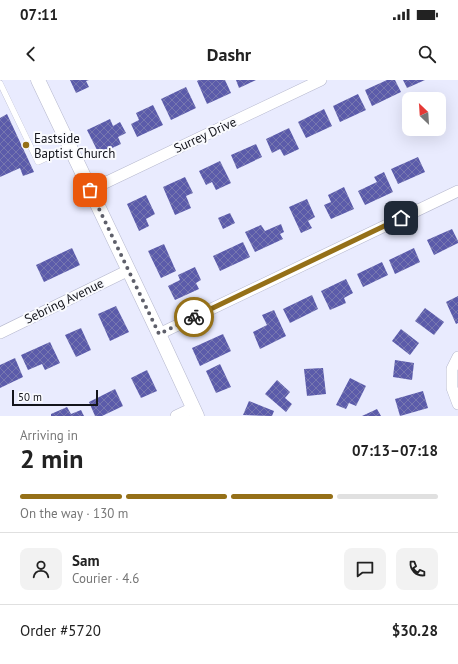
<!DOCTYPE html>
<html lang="en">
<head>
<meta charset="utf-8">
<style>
  :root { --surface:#fff; --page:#f2f2f2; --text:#222; --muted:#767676; --line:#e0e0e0; --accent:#957018 }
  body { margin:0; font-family:"PT Sans",sans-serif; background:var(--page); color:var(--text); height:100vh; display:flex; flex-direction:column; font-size:15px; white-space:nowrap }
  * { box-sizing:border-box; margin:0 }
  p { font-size:13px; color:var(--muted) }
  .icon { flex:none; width:22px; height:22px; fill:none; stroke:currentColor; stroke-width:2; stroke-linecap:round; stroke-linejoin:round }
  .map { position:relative; height:336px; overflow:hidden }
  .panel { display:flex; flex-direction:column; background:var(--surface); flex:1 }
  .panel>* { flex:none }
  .needle { width:26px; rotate:335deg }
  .controls { position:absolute; left:402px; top:12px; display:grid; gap:8px }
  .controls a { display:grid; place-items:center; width:44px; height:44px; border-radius:8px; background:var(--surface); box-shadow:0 4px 16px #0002; font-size:20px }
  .scale { position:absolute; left:12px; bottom:10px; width:86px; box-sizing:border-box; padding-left:4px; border:2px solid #13141b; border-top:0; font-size:11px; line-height:14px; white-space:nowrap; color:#13141b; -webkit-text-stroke:3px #f9fafe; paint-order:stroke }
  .pin { position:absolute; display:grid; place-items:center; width:34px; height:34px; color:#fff; margin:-17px; border-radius:8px; box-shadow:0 2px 6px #0006 }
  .courier { position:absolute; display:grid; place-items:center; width:40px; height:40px; margin:-20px; border:3px solid #957018; border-radius:50%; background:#fff; color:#222; box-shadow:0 1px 5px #0007 }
  .headline em { font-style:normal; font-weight:700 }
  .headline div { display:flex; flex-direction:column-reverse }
  .headline { display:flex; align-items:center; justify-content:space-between; height:68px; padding:0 20px }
  h1 { font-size:26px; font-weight:700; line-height:30px }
  .bar { display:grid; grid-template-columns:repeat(4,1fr); gap:6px 4px; align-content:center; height:48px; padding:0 20px }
  .bar i { height:5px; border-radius:3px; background:var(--line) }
  .bar .selected { background:var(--accent) }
  .bar p { grid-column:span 4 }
  .line { display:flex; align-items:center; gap:10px; padding:0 20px; border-top:1px solid var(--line) }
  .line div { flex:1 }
  .round { display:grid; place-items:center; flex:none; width:42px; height:42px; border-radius:8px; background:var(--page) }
  .status { display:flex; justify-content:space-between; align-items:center; height:28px; padding:0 20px; background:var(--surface); direction:ltr }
  .status svg { height:11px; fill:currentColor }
  header { display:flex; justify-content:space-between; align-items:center; height:52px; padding:0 20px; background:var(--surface); font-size:18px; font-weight:700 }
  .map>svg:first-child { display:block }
</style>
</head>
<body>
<div class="status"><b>07:11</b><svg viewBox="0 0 49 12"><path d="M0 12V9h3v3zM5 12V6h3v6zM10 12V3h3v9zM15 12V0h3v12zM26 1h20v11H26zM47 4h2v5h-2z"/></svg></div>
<header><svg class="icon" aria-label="back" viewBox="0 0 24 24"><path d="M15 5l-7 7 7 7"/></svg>Dashr<svg class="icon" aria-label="search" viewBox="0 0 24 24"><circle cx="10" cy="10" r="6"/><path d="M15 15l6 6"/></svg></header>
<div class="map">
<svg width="458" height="336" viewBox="0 0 458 336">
  <defs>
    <pattern id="building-cross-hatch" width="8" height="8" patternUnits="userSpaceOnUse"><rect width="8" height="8" fill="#5b5baa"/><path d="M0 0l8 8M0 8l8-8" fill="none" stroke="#7777af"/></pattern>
  </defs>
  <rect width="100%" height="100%" fill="#e9ebfe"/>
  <g fill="url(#building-cross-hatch)">
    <polygon points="70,0 89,0 86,1 89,7 76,13"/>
    <polygon points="199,0 225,0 231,13 207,24 197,1"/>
    <polygon points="236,0 256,0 239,8"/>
    <polygon points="387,0 395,0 401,12 372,26 365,10"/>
    <polygon points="403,0 425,0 407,8"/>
    <polygon points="186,7 196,28 171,40 161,19"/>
    <polygon points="358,14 366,30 340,42 333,26"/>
    <polygon points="153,25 163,45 137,57 131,44 139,40 136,33"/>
    <polygon points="324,29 332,46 306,58 298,42"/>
    <polygon points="7,34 34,92 23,96 20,88 0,97 0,38"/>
    <polygon points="110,39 113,46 120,42 126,53 118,57 121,64 99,74 87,50"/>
    <polygon points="289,48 299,69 284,76 280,69 272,73 266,59"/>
    <polygon points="256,64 262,77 237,89 231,75"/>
    <polygon points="418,77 425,92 398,104 391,89"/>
    <polygon points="220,81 231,103 216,110 212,102 206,105 199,91"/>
    <polygon points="384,92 393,112 365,125 358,111 377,102 374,97"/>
    <polygon points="185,97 193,113 186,116 191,128 175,135 163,107"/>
    <polygon points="344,107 354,129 331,139 324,125 331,122 328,115"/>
    <polygon points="146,115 155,134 146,139 149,146 139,151 127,124"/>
    <polygon points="307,119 315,137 308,141 312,148 301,153 289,127"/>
    <polygon points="230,133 235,143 223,149 218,138"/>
    <polygon points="281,144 284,152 280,154 283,159 255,172 245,152 261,145 265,151"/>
    <polygon points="452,149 458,161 458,163 434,175 427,160"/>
    <polygon points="243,162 250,177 220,191 213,176"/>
    <polygon points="164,164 176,191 161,198 148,171"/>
    <polygon points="72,168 80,185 44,202 36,185"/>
    <polygon points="414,168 420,182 395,194 389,180"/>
    <polygon points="382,182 388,195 363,207 357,194"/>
    <polygon points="195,187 201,200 196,203 199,209 175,220 168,206 180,200 178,195"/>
    <polygon points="346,199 353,213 344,218 346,223 330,230 321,211"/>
    <polygon points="312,215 318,229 290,243 283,229"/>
    <polygon points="458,216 458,243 456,244 446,222"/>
    <polygon points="116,226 129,252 110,261 98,234"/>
    <polygon points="425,228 444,242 434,255 415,241"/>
    <polygon points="274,230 286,256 260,269 253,252 267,245 262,235"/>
    <polygon points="81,248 91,270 76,277 65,255"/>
    <polygon points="401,249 419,263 410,275 392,261"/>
    <polygon points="223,254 231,271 200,286 192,268"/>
    <polygon points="50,262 60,283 45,290 42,284 28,290 21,275"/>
    <polygon points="15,278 23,297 0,308 0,285"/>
    <polygon points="395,280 414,283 412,300 393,297"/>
    <polygon points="220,284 231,307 216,313 206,291"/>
    <polygon points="323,288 326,314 307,316 304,289"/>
    <polygon points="147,290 157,311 141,318 131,298"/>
    <polygon points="350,298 366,306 356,326 349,323 346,329 336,325"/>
    <polygon points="277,300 290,312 285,318 292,324 286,332 265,314"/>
    <polygon points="115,309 123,326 102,336 95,336 89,322"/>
    <polygon points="423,311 428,328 400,336 395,319"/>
    <polygon points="249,321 274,331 272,336 243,335"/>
    <polygon points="67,327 71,334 81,330 84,336 51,336 51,334"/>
    <polygon points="377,329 381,336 362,336"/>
  </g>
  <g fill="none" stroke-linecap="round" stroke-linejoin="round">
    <g stroke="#b5b7cd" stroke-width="6">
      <polyline id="service" points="0,3 38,82 70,67"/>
    </g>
    <g stroke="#b5b7cd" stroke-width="12">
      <g id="minor">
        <polyline points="90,110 321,0"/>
        <polyline points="0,253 129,190"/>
        <polyline points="159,254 458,111"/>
        <polyline points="458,277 452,289 452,308 458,324"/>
        <polyline points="176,336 193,328"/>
      </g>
    </g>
    <g stroke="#b5b7cd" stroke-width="15">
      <polyline id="tertiary" points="38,0 159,254 197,336"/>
    </g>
    <use href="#service" stroke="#fff" stroke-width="5.5"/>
    <use href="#minor" stroke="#fff" stroke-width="11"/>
    <use href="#tertiary" stroke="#fff" stroke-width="14"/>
  </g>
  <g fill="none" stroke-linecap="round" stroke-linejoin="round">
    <polyline stroke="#5e5f6a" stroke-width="4" stroke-dasharray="0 7.2" points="90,110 159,254 194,237"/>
    <polyline stroke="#957018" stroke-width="5" points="194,237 401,138"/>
  </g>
  <circle fill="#957018" stroke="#f9fafe" stroke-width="1.5" cx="26" cy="65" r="4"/>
  <g text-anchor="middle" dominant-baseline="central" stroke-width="4" stroke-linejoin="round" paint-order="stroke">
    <g font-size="13" fill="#13141b" stroke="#f9fafe">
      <text transform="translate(205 55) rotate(-25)">Surrey Drive</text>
      <text transform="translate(64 221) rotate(-26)">Sebring Avenue</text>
    </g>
    <g font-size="13" fill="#13141b" stroke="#f9fafe" text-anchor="start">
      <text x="34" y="58">Eastside<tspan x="34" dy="15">Baptist Church</tspan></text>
    </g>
  </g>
</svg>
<div class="controls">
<a><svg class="needle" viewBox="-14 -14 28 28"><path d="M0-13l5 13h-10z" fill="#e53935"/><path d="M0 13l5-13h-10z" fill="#767676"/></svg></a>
</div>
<div class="scale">50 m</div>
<div class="pin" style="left:90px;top:110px;background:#ea580c"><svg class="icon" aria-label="bag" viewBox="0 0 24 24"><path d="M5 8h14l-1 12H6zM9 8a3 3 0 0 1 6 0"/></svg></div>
<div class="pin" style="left:401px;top:138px;background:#1f2937"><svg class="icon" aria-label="home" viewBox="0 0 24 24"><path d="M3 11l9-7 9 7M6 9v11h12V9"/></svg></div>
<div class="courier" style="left:194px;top:237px"><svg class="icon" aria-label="bike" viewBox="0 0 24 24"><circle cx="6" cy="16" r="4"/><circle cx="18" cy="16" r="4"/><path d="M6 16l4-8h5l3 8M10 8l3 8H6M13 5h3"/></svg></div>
</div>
<section class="panel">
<div class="headline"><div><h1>2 min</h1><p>Arriving in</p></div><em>07:13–07:18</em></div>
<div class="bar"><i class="selected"></i><i class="selected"></i><i class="selected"></i><i></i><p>On the way · 130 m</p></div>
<div class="line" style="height:72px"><a class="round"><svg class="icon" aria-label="person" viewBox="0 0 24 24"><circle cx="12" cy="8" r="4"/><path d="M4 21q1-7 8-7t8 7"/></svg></a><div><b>Sam</b><p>Courier · 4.6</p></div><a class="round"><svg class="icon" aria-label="chat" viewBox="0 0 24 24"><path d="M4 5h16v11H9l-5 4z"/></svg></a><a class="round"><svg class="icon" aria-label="phone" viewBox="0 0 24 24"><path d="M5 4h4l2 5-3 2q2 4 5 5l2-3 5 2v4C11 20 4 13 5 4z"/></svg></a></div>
<div class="line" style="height:52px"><div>Order #5720</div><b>$30.28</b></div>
</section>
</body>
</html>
